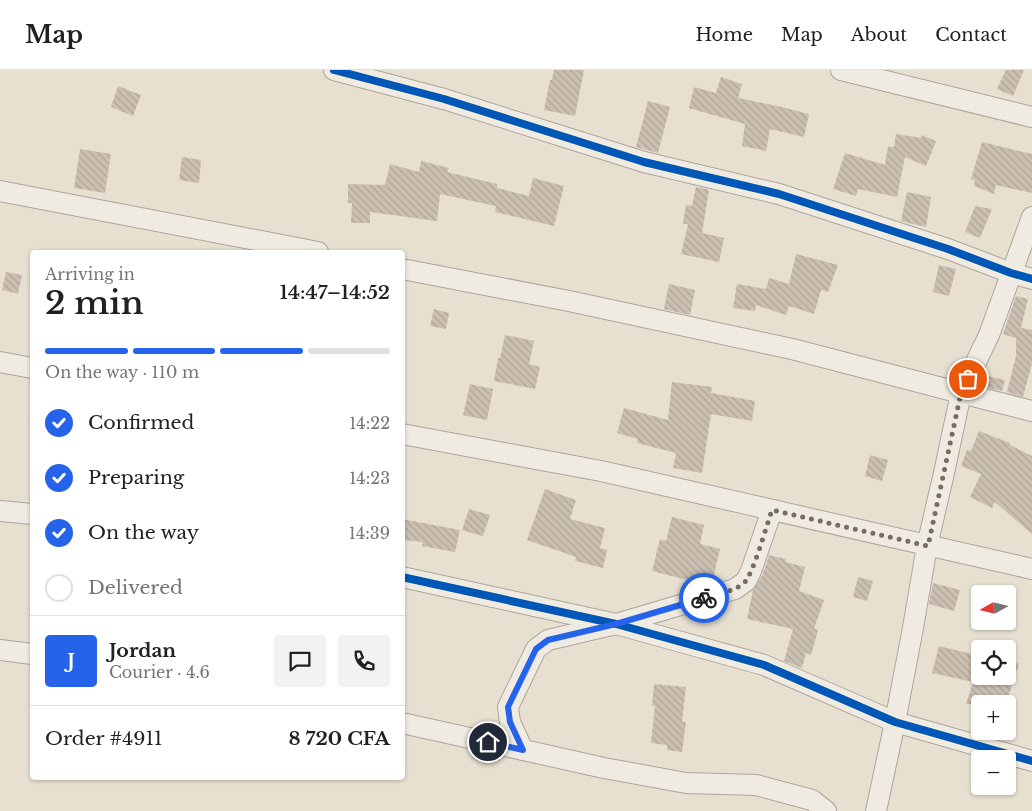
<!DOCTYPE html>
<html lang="en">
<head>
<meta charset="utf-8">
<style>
  :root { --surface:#fff; --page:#f2f2f2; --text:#202124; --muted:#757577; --line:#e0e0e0; --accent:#2563eb }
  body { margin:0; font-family:"Libre Baskerville",serif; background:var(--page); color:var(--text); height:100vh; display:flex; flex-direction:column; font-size:19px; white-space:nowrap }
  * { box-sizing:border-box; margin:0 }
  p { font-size:16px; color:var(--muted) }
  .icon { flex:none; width:28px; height:28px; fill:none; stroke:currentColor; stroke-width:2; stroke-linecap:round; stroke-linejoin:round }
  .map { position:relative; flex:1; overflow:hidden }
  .panel { position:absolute; left:30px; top:180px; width:375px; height:530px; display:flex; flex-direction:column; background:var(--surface); border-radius:5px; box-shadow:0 1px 4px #0004 }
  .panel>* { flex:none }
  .needle { width:32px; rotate:262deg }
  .fabs { position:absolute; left:971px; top:515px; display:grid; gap:10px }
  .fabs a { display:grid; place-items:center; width:45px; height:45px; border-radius:5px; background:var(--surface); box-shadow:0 1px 4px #0004; font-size:25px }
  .pin { position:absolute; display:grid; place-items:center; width:42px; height:42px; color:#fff; margin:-21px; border:2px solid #fff; border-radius:50%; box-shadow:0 1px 5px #0007 }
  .courier { position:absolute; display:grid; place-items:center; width:50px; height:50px; margin:-25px; border:4px solid #2563eb; border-radius:50%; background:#fff; color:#222; box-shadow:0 1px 6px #0007 }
  .headline em { font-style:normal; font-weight:600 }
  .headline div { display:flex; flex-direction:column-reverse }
  .headline { display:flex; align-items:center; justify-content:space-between; height:85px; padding:0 15px }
  h1 { font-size:32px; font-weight:600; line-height:38px }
  .bar { display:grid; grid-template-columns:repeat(4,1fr); gap:8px 5px; align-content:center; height:60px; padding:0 15px }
  .bar i { height:6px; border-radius:4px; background:var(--line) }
  .bar .active { background:var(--accent) }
  .bar p { grid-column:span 4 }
  .line { display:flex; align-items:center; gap:12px; padding:0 15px; border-top:1px solid var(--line) }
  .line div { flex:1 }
  .round { display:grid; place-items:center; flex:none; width:52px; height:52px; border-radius:5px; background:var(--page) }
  ol { padding:0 15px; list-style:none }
  li { display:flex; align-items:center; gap:15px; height:55px }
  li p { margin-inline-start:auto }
  li .icon { padding:5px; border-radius:50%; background:var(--accent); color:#fff; stroke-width:4 }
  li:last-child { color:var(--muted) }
  li i { width:28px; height:28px; border:2px solid var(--line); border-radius:50% }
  header { display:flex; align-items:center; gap:30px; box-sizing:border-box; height:70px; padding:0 25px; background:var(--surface); border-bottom:1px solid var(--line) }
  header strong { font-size:24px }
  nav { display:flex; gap:28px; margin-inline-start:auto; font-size:18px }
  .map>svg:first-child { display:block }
</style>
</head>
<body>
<header>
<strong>Map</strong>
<nav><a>Home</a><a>Map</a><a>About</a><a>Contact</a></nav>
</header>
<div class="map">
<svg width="1032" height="741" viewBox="0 0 1032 741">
  <defs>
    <pattern id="building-back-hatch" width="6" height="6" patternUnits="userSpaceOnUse" patternTransform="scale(1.25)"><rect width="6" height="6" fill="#cbbfb2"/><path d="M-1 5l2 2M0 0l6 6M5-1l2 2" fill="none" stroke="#afa499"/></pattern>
  </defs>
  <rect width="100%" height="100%" fill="#e7e0d1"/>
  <g fill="url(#building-back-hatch)">
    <polygon points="554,0 584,0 575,46 544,40 550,10 552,10"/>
    <polygon points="1006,0 1024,0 1013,26 997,19"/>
    <polygon points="721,7 742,14 738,28 782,37 809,44 804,67 770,59 766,81 742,76 745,54 689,38 694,17 716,23"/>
    <polygon points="118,16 141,25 133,46 111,37"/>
    <polygon points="648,31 670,37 658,83 636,77"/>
    <polygon points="896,64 921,68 922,65 936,71 926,96 905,87 897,127 858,119 856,126 833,119 845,83 885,95 888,76 894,77"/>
    <polygon points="982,72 1032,84 1032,123 996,115 994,124 974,116 975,110 971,109"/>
    <polygon points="80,79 111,84 105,123 74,118"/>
    <polygon points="182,87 201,90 199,113 179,110"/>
    <polygon points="421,91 449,98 447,102 497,114 497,118 529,126 533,108 564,116 554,156 495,142 496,136 440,124 437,151 370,142 370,153 351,153 352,133 348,133 348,114 385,115 390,94 419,102"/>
    <polygon points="696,117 709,120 702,163 724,168 719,192 681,184 688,154 683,154 686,135 692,136"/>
    <polygon points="907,122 931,127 926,157 901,151"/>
    <polygon points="975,136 992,139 980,168 965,162"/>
    <polygon points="796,184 838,195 828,222 821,220 814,244 789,236 786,245 756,235 755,241 733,238 737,214 766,219 769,208 789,214"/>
    <polygon points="939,195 956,199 949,226 933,222"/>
    <polygon points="6,202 22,205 18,224 2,220"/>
    <polygon points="669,214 695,220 690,245 664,239"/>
    <polygon points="1016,226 1028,229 1021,258 1032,260 1032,293 1023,327 1007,322 1016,286 1016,268 1003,264"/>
    <polygon points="434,239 449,243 446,259 430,256"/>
    <polygon points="505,265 534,271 529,294 540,297 535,319 494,311 498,288 500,288"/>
    <polygon points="987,306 1005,310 1002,321 985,317"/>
    <polygon points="672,312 712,317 711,323 755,331 752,351 711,344 702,403 673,398 676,383 637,373 638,369 617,363 624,338 668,350"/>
    <polygon points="470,314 493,319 487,350 463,345"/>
    <polygon points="979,361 1010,373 1010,375 1032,386 1032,464 995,432 992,438 970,427 981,404 961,396 967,380 971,381"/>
    <polygon points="870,385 888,390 882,411 865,406"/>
    <polygon points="545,419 576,430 570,449 605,458 600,478 607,480 603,498 575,491 576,487 527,470"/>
    <polygon points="469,439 490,445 483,466 462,460"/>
    <polygon points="672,447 704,455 700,474 720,479 712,513 707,515 652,501 660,469 666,471"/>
    <polygon points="402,449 460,460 455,482 422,476 423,472 402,470"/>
    <polygon points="769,485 786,489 785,492 805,497 799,521 824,530 814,559 818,560 811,585 806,583 802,598 784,591 793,559 747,549 753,520 762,506"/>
    <polygon points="858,507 873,511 867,531 853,527"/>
    <polygon points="933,513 960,520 954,541 929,534"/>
    <polygon points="939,576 980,586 980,606 1008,606 1008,590 1019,594 1006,634 966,634 973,612 932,603"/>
    <polygon points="654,614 686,617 682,652 686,652 682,682 667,680 667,675 651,673 655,636 652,636"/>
  </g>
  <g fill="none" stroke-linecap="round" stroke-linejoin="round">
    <g stroke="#ada599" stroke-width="22">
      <g id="street">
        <polyline points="334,0 444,29 644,92 779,124 948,179 1011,203 1032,209"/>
        <polyline points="841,0 1032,47"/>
        <polyline points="0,121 318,182"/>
        <polyline points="402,199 569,231 792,279 961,323 1032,341"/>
        <polyline points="0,292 32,298"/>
        <polyline points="402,364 601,401 1032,499"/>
        <polyline points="0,441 32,444"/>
        <polyline points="402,507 616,554 764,595 895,652 1032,691"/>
        <polyline points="0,580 32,584"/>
        <polyline points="402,653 604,698 686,713 756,715 812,730 826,741"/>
        <polyline points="523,680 510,652 508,637 536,579 548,570 616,554 735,519 746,511 751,501 772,440"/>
        <polyline points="876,741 895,652 913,558 927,476 944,403 961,323 989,265 1032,147"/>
      </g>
    </g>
    <use href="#street" stroke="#efebe3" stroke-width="20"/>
    <g stroke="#f7eed8" stroke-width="11">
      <g id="cycleway">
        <polyline points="334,0 444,29 644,92 779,124 948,179 1011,203 1032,209"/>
        <polyline points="402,507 616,554 764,595 895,652 1032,691"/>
      </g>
    </g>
    <use href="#cycleway" stroke="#0057b8" stroke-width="8"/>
  </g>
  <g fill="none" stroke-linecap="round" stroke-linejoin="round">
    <path stroke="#786c5e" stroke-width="5" stroke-dasharray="0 9" d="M704,528C717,524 733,522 744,513C753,505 767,454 772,440L928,476L961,323L968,309"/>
    <polyline stroke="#2563eb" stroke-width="6" points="488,672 523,680 510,652 508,637 536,579 548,570 616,554 704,528"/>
  </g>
</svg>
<div class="fabs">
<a><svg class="needle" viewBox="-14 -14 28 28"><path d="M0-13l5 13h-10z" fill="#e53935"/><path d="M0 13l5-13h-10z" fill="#757577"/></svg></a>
<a><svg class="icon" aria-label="locate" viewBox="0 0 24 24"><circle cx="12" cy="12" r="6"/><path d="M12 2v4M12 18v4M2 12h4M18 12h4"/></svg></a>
<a>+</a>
<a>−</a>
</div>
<div class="pin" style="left:968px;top:309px;background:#ea580c"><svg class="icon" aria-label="bag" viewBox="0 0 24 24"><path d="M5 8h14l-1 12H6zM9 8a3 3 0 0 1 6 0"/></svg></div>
<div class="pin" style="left:488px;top:672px;background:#1f2937"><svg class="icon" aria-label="home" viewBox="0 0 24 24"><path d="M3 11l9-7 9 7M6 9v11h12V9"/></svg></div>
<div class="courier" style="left:704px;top:528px"><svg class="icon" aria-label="bike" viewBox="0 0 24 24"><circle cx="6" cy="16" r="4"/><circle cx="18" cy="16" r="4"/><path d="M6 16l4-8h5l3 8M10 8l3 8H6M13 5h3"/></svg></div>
<section class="panel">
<div class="headline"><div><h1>2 min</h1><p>Arriving in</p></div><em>14:47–14:52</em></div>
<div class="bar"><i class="active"></i><i class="active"></i><i class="active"></i><i></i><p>On the way · 110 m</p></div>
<ol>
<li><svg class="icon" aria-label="check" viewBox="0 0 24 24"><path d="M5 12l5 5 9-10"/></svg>Confirmed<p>14:22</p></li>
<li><svg class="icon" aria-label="check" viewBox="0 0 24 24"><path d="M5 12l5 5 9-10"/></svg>Preparing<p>14:23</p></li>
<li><svg class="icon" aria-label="check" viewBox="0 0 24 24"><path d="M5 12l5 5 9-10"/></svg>On the way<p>14:39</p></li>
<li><i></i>Delivered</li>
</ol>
<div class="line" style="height:90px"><b class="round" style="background:var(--accent);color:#fff">J</b><div><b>Jordan</b><p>Courier · 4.6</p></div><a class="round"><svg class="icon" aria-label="chat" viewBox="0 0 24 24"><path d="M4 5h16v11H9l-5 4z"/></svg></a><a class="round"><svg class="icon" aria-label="phone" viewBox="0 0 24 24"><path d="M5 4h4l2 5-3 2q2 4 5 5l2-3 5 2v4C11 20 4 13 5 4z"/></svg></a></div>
<div class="line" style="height:65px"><div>Order #4911</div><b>8 720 CFA</b></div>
</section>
</div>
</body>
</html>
